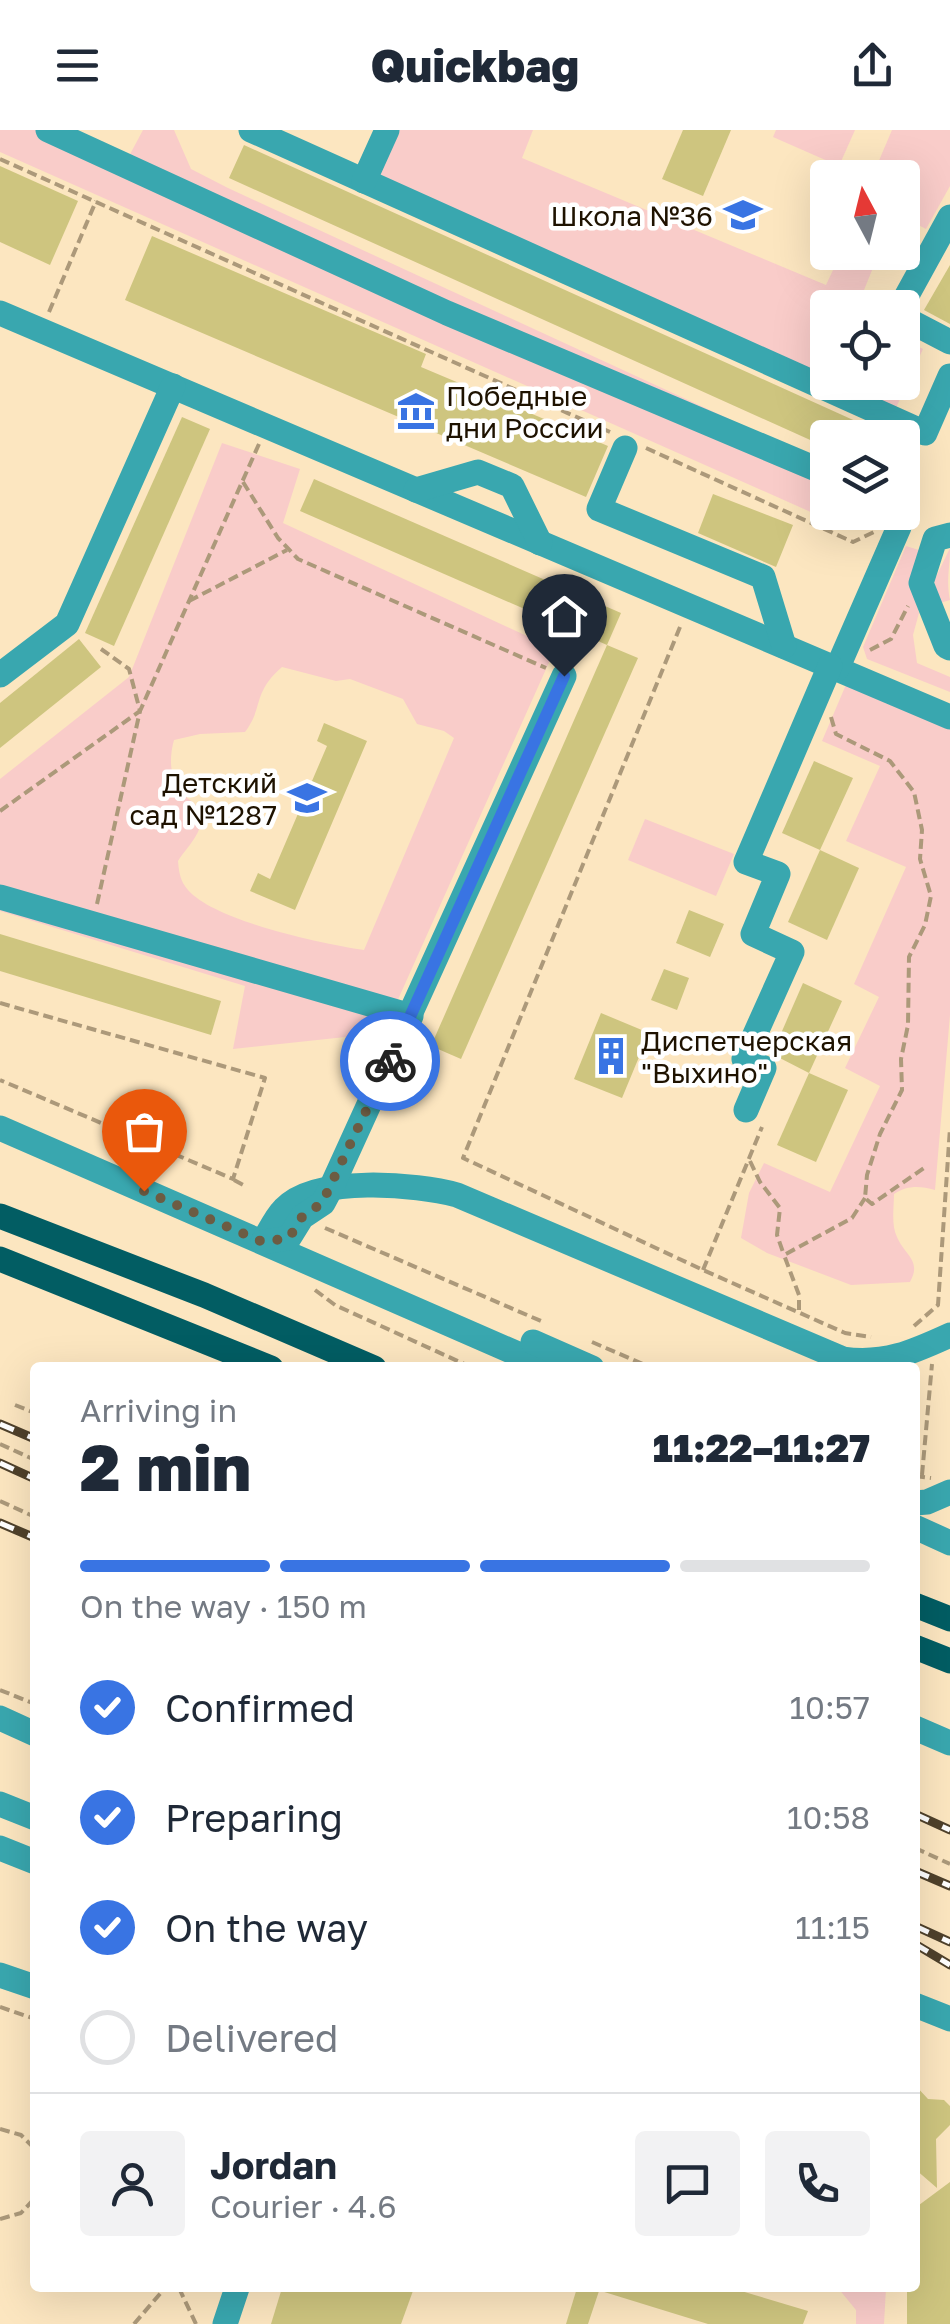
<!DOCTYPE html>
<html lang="en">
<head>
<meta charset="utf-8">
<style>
  :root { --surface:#fff; --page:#f2f2f3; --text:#1f2937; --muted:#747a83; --line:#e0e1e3; --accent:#3974e3 }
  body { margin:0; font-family:"Golos Text",sans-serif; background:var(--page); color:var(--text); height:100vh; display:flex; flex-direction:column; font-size:38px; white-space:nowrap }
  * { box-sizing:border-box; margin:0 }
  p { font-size:32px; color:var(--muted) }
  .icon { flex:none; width:55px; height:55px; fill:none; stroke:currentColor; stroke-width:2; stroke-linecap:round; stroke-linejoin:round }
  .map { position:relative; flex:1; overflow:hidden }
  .drawer { position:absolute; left:30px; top:1232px; width:890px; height:930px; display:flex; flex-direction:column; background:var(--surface); border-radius:10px; box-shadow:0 10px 40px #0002 }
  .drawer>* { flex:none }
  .needle { width:65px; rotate:353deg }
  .tools { position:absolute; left:810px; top:30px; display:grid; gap:20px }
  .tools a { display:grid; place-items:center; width:110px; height:110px; border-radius:10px; background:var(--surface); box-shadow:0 10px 40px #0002; font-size:50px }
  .pin { position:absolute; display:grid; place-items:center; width:85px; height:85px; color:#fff; margin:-102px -42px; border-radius:50% 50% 50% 0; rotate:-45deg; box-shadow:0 0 10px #0007 }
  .pin .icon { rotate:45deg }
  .courier { position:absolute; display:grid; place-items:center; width:100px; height:100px; margin:-50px; border:8px solid #3974e3; border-radius:50%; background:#fff; color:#222; box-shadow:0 2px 12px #0007 }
  .overview em { font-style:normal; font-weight:800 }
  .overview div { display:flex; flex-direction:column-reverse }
  .overview { display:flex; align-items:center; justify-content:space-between; height:170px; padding:0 50px }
  h1 { font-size:65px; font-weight:800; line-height:75px }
  .bar { display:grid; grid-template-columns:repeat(4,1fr); gap:15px 10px; align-content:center; height:120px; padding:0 50px }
  .bar i { height:12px; border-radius:8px; background:var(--line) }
  .bar .on { background:var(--accent) }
  .bar p { grid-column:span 4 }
  .line { display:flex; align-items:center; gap:25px; padding:0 50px; border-top:2px solid var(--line) }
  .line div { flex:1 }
  .round { display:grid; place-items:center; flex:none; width:105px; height:105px; border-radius:10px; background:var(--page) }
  ol { padding:0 50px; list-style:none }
  li { display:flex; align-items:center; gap:30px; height:110px }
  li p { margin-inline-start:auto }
  li .icon { padding:10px; border-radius:50%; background:var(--accent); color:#fff; stroke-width:4 }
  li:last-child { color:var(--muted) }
  li i { width:55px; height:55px; border:5px solid var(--line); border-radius:50% }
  header { display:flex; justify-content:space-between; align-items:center; height:130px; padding:0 50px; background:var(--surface); font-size:45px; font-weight:800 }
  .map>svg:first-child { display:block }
</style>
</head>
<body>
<header><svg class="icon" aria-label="menu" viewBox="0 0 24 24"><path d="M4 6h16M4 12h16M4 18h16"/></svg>Quickbag<svg class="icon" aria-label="share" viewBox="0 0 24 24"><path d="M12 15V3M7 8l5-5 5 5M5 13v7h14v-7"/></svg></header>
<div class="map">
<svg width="950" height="2194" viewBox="0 0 950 2194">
  <rect width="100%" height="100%" fill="#fce6c0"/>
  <g fill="#f9ccc9" fill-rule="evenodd">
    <polygon points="0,0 67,0 128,28 143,0 174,0 191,39 228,58 827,334 828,382 883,383 849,399 0,22"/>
    <polygon points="397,0 533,0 522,28 826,155 841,123 879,123 864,160 876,177 828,178 827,250 376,48"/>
    <polygon points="776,0 855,0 839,36 773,7"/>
    <polygon points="892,0 950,0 950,56 926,99 903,87 902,48 872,47"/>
    <polygon points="903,209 923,219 895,280 834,253 902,252"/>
    <path d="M222,313L300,339L283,393L555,519L383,903L233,919L245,856L0,781V649L129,547ZM282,537L336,551L350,549L403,569L417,594L444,601L454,608L364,820C322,814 215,791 188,760C180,751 179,742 178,731C186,718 202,704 201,688C201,674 190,672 183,664C169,649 169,628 174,610L200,604L245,602C264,577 252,563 282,537Z"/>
    <polygon points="906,416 922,421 911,455 919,483 913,505 917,533 950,547 950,562 867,529 863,517"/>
    <path d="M950,418C950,439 946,448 950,470L940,473L934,451Z"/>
    <path d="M848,550L950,598V885L935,1060C920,1056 908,1055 894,1064C894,1077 891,1095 897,1107C905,1126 922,1130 910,1152L851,1155L767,1123L741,1108L749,1063L764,1033L830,1062L880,956L845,938L879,867L854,854L906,737L846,711L880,636L822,611Z"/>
    <polygon points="645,689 734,724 716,766 628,730"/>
    <polygon points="838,2158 886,2158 884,2194 856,2194 856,2180"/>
  </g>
  <g fill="#cec57f">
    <polygon points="683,0 731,0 703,66 662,49"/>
    <polygon points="244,15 893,308 828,308 828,318 229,48"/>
    <polygon points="0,36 78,71 50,135 0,112"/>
    <polygon points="152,106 426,224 421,237 608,316 586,367 125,170"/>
    <polygon points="950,135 950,194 924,180"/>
    <polygon points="182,287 210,299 114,516 85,503"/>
    <polygon points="314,349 621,483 607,515 300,381"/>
    <polygon points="713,364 793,395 776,437 698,403"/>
    <polygon points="79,509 101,537 0,618 0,573"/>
    <polygon points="607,515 638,528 461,929 431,916"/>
    <polygon points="324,593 367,611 295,780 250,761 258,743 270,749 327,616 317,611"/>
    <polygon points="814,631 853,648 820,720 782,703"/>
    <polygon points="820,720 859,738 827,810 788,792"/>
    <polygon points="689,780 724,794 710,827 676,813"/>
    <polygon points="0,804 221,871 211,905 0,841"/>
    <polygon points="664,839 689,848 677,880 651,870"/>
    <polygon points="803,853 842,871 809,943 772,924"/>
    <polygon points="601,883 649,903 622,968 574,949"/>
    <polygon points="809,943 848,960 816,1032 777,1015"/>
    <polygon points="915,1955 928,1969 944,1970 950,1976 950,1995 936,2009 937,2058 915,2039"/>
    <polygon points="950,2052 950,2194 907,2194 907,2158 915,2158 915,2078"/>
    <polygon points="282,2158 414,2158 401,2194 271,2194"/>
    <polygon points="577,2158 600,2158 588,2194 566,2194"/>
    <polygon points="601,2158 731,2158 808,2181 803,2194 708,2194 601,2161"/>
  </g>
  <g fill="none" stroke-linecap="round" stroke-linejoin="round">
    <g stroke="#ac997a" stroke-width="4" stroke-dasharray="10 5" stroke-linecap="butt">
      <polyline points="0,29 610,302"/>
      <polyline points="49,182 96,71"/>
      <polyline points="646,318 853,412 874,402"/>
      <polyline points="243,352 278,408 298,429 546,538"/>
      <polyline points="902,357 916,324"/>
      <polyline points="189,471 287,420"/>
      <polyline points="680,497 463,1028 703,1140 845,1203 871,1207"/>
      <polyline points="870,520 891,509 908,476"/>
      <polyline points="831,587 836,604 890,631 914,662 922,700 920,729 931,766 925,795 909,827 908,895 901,929 902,960 880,1004 867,1045 865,1068 872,1074 924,1038"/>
      <polyline points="0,681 140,581 129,539 101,519"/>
      <polyline points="97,774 140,581 259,314"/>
      <polyline points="0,873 265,948 233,1049 0,950"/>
      <polyline points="750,1031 760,1052 780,1078 777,1105 784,1125"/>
      <polyline points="234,1050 247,1057"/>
      <polyline points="325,1098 541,1191"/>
      <polyline points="703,1140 762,997"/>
      <polyline points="315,1160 335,1175 473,1238"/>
      <polyline points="799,1180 799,1165 784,1125 852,1088 865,1068"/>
      <polyline points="914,1196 938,1175 950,998"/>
      <polyline points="592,1212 652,1238"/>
      <polyline points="15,1275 35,1283"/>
      <polyline points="0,1314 35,1330"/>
      <polyline points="922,1345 932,1234"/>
      <polyline points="915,1346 931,1348"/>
      <polyline points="0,1371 35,1387"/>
      <polyline points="0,1560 35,1574"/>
      <polyline points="915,1718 950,1734"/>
      <polyline points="0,1877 35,1889"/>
      <polyline points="0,1999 21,2005 35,2019"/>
      <polyline points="0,2089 21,2083 35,2068"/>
      <polyline points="179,2158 196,2194"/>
      <polyline points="134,2194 165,2158"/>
    </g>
    <g stroke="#39a7af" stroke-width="25">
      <polyline points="48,0 447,183 828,344"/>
      <polyline points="251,0 925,303 950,246"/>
      <polyline points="364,51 387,0"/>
      <polyline points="900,178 950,87"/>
      <polyline points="0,183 950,587"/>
      <polyline points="902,187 950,212"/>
      <polyline points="625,318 599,379 763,447 784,516"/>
      <polyline points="416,360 478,342 512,356 540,413"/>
      <polyline points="950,405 935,409 921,453 946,516 950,518"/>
      <polyline points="837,539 899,397 902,382"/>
      <polyline points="0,545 67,494 173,256"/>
      <polyline points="0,767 411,886"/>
      <polyline points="746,980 764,938 744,929 792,822 753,804 778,744 746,732 830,536"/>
      <polyline points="0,998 550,1238"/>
      <path d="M263,1112C269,1102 275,1088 284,1079C315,1045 417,1054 457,1065L843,1229C884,1235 913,1222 950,1205"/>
      <polyline points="263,1112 289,1108 302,1087 323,1073 331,1058 564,546"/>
      <polyline points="533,1212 592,1238"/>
      <polyline points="915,1373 927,1372 950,1362"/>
      <polyline points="915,1397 950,1413"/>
      <polyline points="0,1588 35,1604"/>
      <polyline points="915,1598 950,1613"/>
      <polyline points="0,1674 35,1688"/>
      <polyline points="0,1718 35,1732"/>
      <polyline points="0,1845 35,1857"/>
      <polyline points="915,1875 950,1889"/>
      <polyline points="225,2194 237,2158"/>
    </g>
    <g stroke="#025d63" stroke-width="25">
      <polyline points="0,1086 204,1165 374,1238"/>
      <polyline points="0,1129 271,1238"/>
      <polyline points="915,1475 950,1489"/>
      <polyline points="915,1517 950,1531"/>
    </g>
    <g stroke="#4f412b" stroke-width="9">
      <g id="rail">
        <polyline points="0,1294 35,1309"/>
        <polyline points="0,1333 35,1349"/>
        <polyline points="0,1393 35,1408"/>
        <polyline points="915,1684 950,1700"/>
        <polyline points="915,1741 950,1756"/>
        <polyline points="915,1796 950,1812"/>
        <polyline points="915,1814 950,1835"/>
      </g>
    </g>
    <use href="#rail" stroke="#fff" stroke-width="5" stroke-dasharray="15" stroke-linecap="butt"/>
  </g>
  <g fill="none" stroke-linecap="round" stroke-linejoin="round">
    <polyline stroke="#6c5c43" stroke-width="10" stroke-dasharray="0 18" points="144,1061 263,1112 289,1108 302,1087 322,1073 390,931"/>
    <polyline stroke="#3974e3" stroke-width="12" points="390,931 564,546"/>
  </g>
  <defs>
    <g id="school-bare" transform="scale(3)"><path d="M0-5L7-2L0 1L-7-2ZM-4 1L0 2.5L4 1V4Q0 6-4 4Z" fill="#3974e3" stroke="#fff" stroke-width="2.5" paint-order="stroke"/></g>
    <g id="museum-bare" transform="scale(3)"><path d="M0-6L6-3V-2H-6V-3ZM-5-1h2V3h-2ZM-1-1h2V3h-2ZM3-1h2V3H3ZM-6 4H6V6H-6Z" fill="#3974e3" stroke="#fff" stroke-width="2.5" paint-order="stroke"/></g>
    <g id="building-bare" transform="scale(3)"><path d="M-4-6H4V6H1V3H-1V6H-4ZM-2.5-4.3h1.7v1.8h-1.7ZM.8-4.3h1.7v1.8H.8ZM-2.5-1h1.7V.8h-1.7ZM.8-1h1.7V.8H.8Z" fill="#3974e3" stroke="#fff" stroke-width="2.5" paint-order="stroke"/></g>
  </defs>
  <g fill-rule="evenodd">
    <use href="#school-bare" x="743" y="85"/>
    <use href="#museum-bare" x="416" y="281"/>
    <use href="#school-bare" x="307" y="668"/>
    <use href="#building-bare" x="611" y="926"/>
  </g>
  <g text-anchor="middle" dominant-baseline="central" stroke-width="9" stroke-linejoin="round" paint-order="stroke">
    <g font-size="28" fill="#1e1200" stroke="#fff" text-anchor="end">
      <text x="713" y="85">Школа №36</text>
      <text x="446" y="265" text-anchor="start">Победные<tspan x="446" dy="32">дни России</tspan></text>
      <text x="277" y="652">Детский<tspan x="277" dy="32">сад №1287</tspan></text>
      <text x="641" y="910" text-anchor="start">Диспетчерская<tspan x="641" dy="32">"Выхино"</tspan></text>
    </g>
  </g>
</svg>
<div class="tools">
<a><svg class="needle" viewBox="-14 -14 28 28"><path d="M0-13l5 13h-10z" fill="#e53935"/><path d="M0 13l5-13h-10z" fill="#747a83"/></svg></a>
<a><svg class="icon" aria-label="locate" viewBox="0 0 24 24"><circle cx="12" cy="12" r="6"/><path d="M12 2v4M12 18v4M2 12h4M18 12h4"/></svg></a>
<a><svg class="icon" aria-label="layers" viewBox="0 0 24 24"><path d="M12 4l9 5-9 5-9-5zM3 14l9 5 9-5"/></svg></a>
</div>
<div class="pin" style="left:144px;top:1061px;background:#ea580c"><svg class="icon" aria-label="bag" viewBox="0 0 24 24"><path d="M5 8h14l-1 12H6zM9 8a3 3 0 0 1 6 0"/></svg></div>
<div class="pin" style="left:564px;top:546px;background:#1f2937"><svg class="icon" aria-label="home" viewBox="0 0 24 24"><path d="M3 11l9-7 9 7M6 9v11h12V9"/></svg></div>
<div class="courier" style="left:390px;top:931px"><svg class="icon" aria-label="bike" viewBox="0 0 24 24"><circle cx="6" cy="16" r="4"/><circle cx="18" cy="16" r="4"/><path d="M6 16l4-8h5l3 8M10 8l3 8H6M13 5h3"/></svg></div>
<section class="drawer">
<div class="overview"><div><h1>2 min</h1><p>Arriving in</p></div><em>11:22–11:27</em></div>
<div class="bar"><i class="on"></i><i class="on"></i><i class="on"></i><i></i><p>On the way · 150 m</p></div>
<ol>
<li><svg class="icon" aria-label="check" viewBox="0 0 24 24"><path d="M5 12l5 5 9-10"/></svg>Confirmed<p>10:57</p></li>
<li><svg class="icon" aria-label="check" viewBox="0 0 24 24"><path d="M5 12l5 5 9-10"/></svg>Preparing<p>10:58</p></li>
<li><svg class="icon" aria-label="check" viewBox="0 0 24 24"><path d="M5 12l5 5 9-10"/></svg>On the way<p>11:15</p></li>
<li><i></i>Delivered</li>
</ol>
<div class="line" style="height:180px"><a class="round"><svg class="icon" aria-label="person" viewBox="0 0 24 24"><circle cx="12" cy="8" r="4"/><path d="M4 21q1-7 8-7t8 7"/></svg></a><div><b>Jordan</b><p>Courier · 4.6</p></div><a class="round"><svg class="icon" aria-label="chat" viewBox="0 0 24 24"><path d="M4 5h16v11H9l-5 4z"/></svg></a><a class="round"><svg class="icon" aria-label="phone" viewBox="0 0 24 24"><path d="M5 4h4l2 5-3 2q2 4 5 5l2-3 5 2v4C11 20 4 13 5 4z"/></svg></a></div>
</section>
</div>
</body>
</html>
